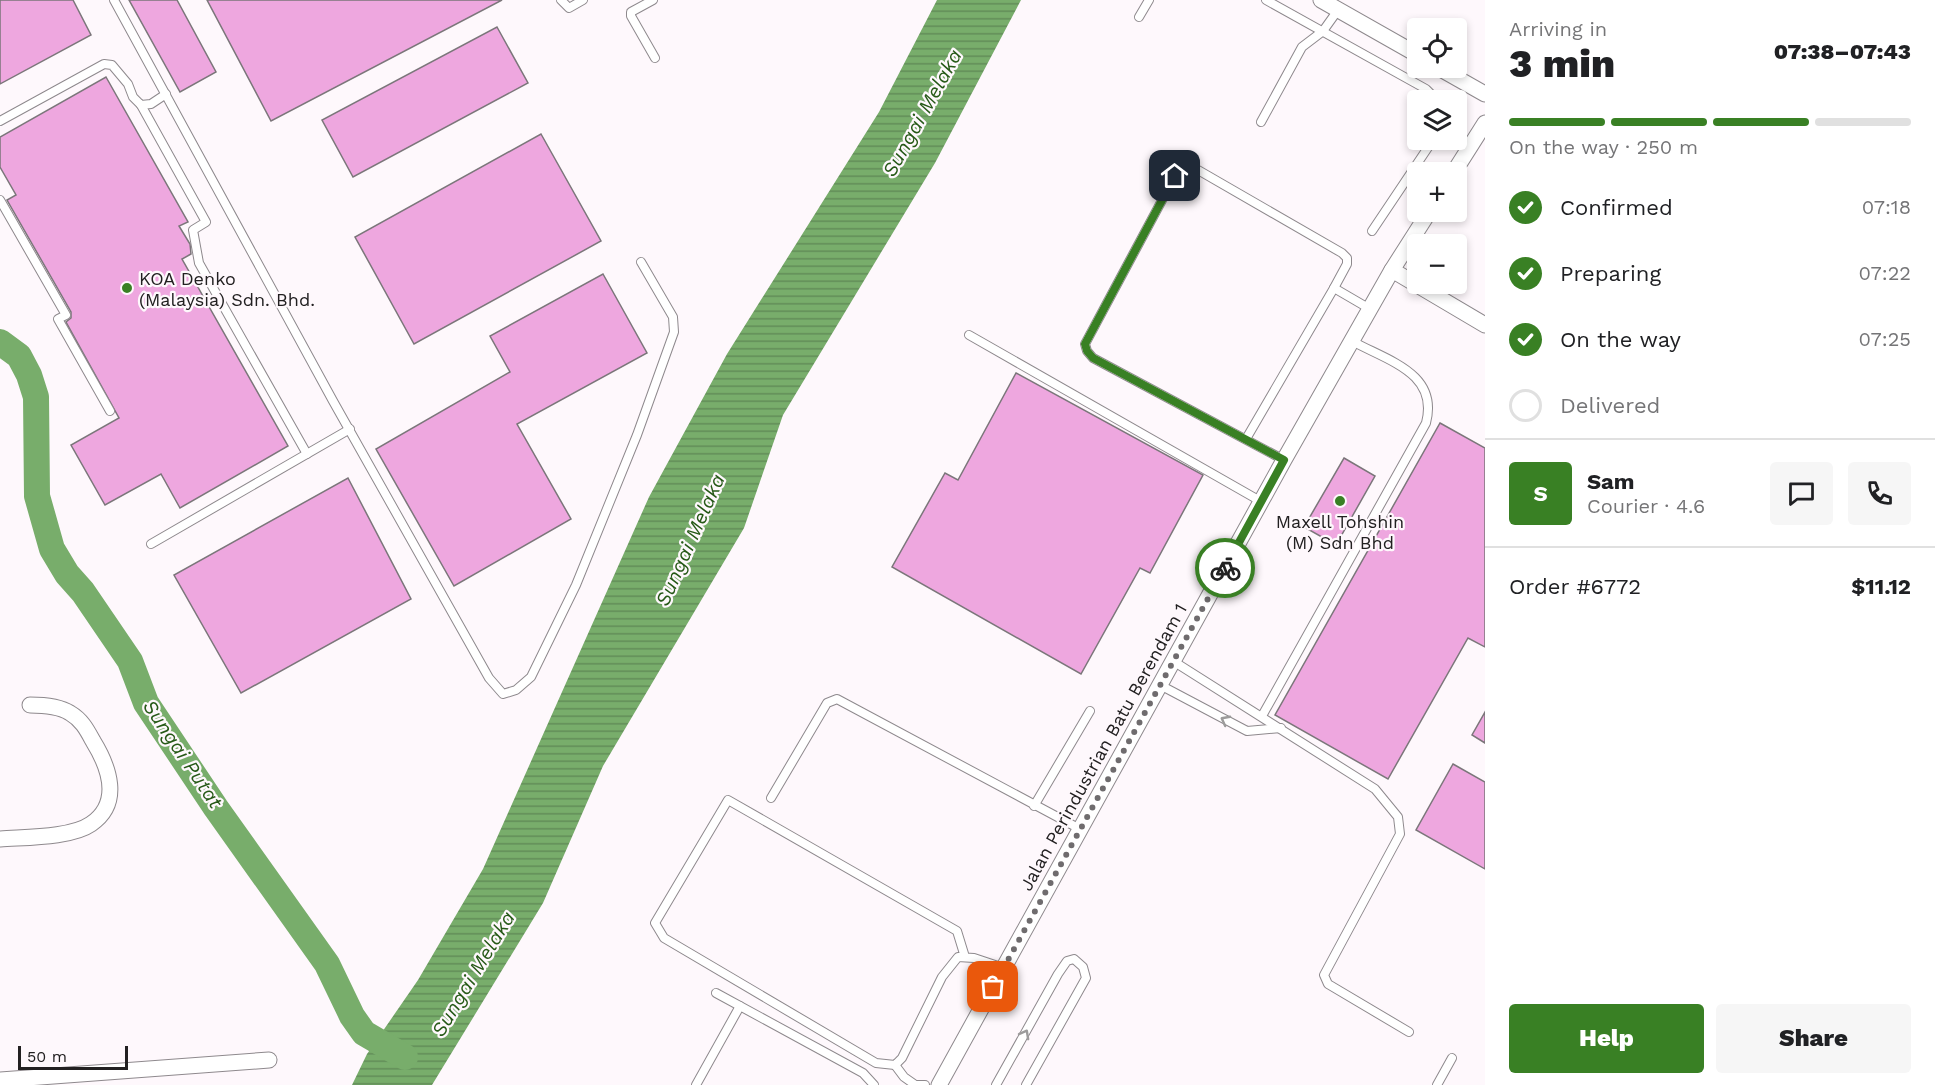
<!DOCTYPE html>
<html lang="en">
<head>
<meta charset="utf-8">
<style>
  :root { --surface:#fff; --page:#f6f6f6; --text:#202124; --muted:#757577; --line:#e0e0e0; --accent:#398024 }
  body { margin:0; font-family:"Work Sans",sans-serif; background:var(--page); color:var(--text); height:100vh; display:flex; flex-direction:column; font-size:22px; white-space:nowrap }
  * { box-sizing:border-box; margin:0 }
  p { font-size:20px; color:var(--muted) }
  .icon { flex:none; width:33px; height:33px; fill:none; stroke:currentColor; stroke-width:2; stroke-linecap:round; stroke-linejoin:round }
  .map { position:relative; flex:1; overflow:hidden }
  .details { display:flex; flex-direction:column; background:var(--surface); width:450px }
  .details>* { flex:none }
  .controls { position:absolute; left:1407px; top:18px; display:grid; gap:12px }
  .controls a { display:grid; place-items:center; width:60px; height:60px; border-radius:6px; background:var(--surface); box-shadow:0 3px 9px #0003; font-size:30px }
  .scale { position:absolute; left:18px; bottom:15px; width:110px; box-sizing:border-box; padding-left:6px; border:3px solid #222021; border-top:0; font-size:16px; line-height:21px; white-space:nowrap; color:#222021; -webkit-text-stroke:4px #fef8fc; paint-order:stroke }
  .pin { position:absolute; display:grid; place-items:center; width:51px; height:51px; color:#fff; margin:-26px; border-radius:12px; box-shadow:0 3px 9px #0006 }
  .courier { position:absolute; display:grid; place-items:center; width:60px; height:60px; margin:-30px; border:4px solid #398024; border-radius:50%; background:#fff; color:#222; box-shadow:0 2px 8px #0007 }
  .summary em { font-style:normal; font-weight:800 }
  .summary div { display:flex; flex-direction:column-reverse }
  .summary { display:flex; align-items:center; justify-content:space-between; height:102px; padding:0 24px }
  h1 { font-size:39px; font-weight:800; line-height:45px }
  .bar { display:grid; grid-template-columns:repeat(4,1fr); gap:9px 6px; align-content:center; height:72px; padding:0 24px }
  .bar i { height:8px; border-radius:4px; background:var(--line) }
  .bar .on { background:var(--accent) }
  .bar p { grid-column:span 4 }
  .line { display:flex; align-items:center; gap:15px; padding:0 24px; border-top:2px solid var(--line) }
  .line div { flex:1 }
  .round { display:grid; place-items:center; flex:none; width:63px; height:63px; border-radius:6px; background:var(--page) }
  ol { padding:0 24px; list-style:none }
  li { display:flex; align-items:center; gap:18px; height:66px }
  li p { margin-inline-start:auto }
  li .icon { padding:6px; border-radius:50%; background:var(--accent); color:#fff; stroke-width:4 }
  li:last-child { color:var(--muted) }
  li i { width:33px; height:33px; border:3px solid var(--line); border-radius:50% }
  .cta { display:flex; gap:12px; margin-top:auto; padding:12px 24px }
  .cta a { flex:1; height:69px; border-radius:6px; background:var(--accent); color:#fff; font-size:24px; font-weight:800; line-height:69px; text-align:center }
  .cta a+a { background:var(--page); color:var(--text) }
  main { display:flex; flex:1; min-height:0 }
  .map>svg:first-child { display:block }
</style>
</head>
<body>
<main>
<div class="map">
<svg width="1485" height="1085" viewBox="0 0 1485 1085">
  <defs>
    <pattern id="water-rules" width="6" height="5" patternUnits="userSpaceOnUse" patternTransform="scale(1.5)"><rect width="6" height="5" fill="#78ad6b"/><path d="M0 2.5h6" fill="none" stroke="#628c58"/></pattern>
  </defs>
  <rect width="100%" height="100%" fill="#fef8fc"/>
  <polygon fill="url(#water-rules)" points="937,0 1021,0 935,163 783,415 744,528 603,766 543,903 432,1085 352,1085 367,1054 418,980 483,869 649,497 727,354 879,112"/>
  <g fill="none" stroke-linecap="round" stroke-linejoin="round">
    <polyline stroke="#78ad6b" stroke-width="26" points="0,342 19,356 29,375 36,397 37,496 52,549 67,574 83,592 130,661 146,703 216,808 327,964 352,1016 364,1033 405,1057"/>
  </g>
  <g fill="#eea7df" stroke="#7b767a" stroke-width="1.5">
    <polygon points="0,0 73,0 91,35 0,84"/>
    <polygon points="129,0 177,0 216,72 180,92"/>
    <polygon points="207,0 502,0 271,121"/>
    <polygon points="497,27 528,83 353,177 322,120"/>
    <polygon points="106,77 188,222 179,226 190,244 191,254 182,259 288,446 180,508 161,474 105,505 71,445 119,418 66,322 71,318 71,312 7,200 16,195 0,167 0,137"/>
    <polygon points="541,134 601,241 414,344 355,237"/>
    <polygon points="603,274 647,353 517,424 571,519 454,586 376,449 510,372 490,336"/>
    <polygon points="1016,373 1203,475 1150,573 1140,568 1081,674 892,567 945,473 958,480"/>
    <polygon points="1440,423 1485,448 1485,647 1468,638 1388,779 1275,715"/>
    <polygon points="1344,458 1375,476 1336,545 1304,527"/>
    <polygon points="348,478 411,599 241,693 174,575"/>
    <polygon points="1485,712 1485,743 1472,735"/>
    <polygon points="1453,764 1485,782 1485,869 1416,830"/>
  </g>
  <g fill="none" stroke-linecap="round" stroke-linejoin="round">
    <g stroke="#8e898d" stroke-width="10">
      <g id="service">
        <polyline points="114,0 333,401 489,678 503,694 516,690 531,677 576,585 637,435 674,332 673,317 641,262"/>
        <polyline points="561,0 569,8 583,0"/>
        <polyline points="653,0 631,12 631,16 655,58"/>
        <polyline points="1266,0 1426,89 1437,100"/>
        <polyline points="1139,17 1149,0"/>
        <polyline points="141,105 206,222 193,230 199,263 307,454"/>
        <polyline points="0,121 104,64 112,65 128,84 133,97 141,105 151,104 166,94"/>
        <polyline points="1261,122 1302,47 1323,31 1338,10"/>
        <polyline points="0,200 66,315 58,319 110,411"/>
        <polyline points="1372,231 1433,140"/>
        <polyline points="969,335 1262,502"/>
        <polyline points="1246,439 1334,288"/>
        <path d="M1284,460L1093,358L1087,351L1085,344L1175,176C1183,168 1188,167 1198,170L1342,253L1347,258V264L1334,288L1370,309"/>
        <polyline points="151,544 350,429"/>
        <polyline points="1173,661 1375,789 1398,817 1400,834 1324,975 1328,984 1409,1032"/>
        <polyline points="1160,685 1247,731 1281,728"/>
        <path d="M1262,716L1426,423C1439,373 1388,361 1352,341"/>
        <polyline points="771,798 827,703 837,699 1080,829"/>
        <polyline points="1034,806 1090,711"/>
        <polyline points="965,957 957,931 728,800 655,923 664,938 876,1063 895,1065 902,1058 942,977 958,957 974,958 1004,968"/>
        <polyline points="716,993 863,1073 874,1085"/>
        <polyline points="895,1065 904,1077 914,1084"/>
        <polyline points="696,1085 740,1006"/>
        <polyline points="915,1085 925,1085"/>
        <polyline points="996,1085 1058,974 1067,961 1074,959 1083,967 1086,978 1026,1085"/>
        <polyline points="1437,1085 1452,1058"/>
      </g>
    </g>
    <g stroke="#8e898d" stroke-width="17">
      <g id="minor">
        <polyline points="1321,0 1418,55"/>
        <polyline points="1439,68 1485,94"/>
        <polyline points="1454,172 1485,123"/>
        <polyline points="1392,270 1485,325"/>
        <path d="M0,839C24,837 71,838 91,824C122,803 109,767 93,741C87,730 82,720 70,713C59,706 43,705 30,705"/>
        <polyline points="0,1080 269,1060"/>
        <polyline points="939,1085 1284,460 1392,270 1429,212"/>
      </g>
    </g>
    <use href="#service" stroke="#fff" stroke-width="8"/>
    <use href="#minor" stroke="#fff" stroke-width="15"/>
  </g>
  <defs><path id="oneway-chevron" d="M-2-3.5L2.5 0L-2 3.5" fill="none" stroke-width="1.6" stroke-linecap="round" stroke-linejoin="round" transform="scale(1.5)"/></defs>
  <g stroke="#9c9b9b">
    <use href="#oneway-chevron" transform="translate(1225 720) rotate(-152)"/>
    <use href="#oneway-chevron" transform="translate(1025 1034) rotate(-61)"/>
  </g>
  <g fill="none" stroke-linecap="round" stroke-linejoin="round">
    <polyline stroke="#6f6c6e" stroke-width="6" stroke-dasharray="0 10.8" points="993,987 1225,568"/>
    <polyline stroke="#398024" stroke-width="8" points="1175,176 1085,344 1087,351 1093,358 1284,460 1225,568"/>
  </g>
  <g fill="#398024" stroke="#fef8fc" stroke-width="2">
    <circle cx="127" cy="288" r="6"/>
    <circle cx="1340" cy="501" r="6"/>
  </g>
  <g text-anchor="middle" dominant-baseline="central" stroke-width="4.5" stroke-linejoin="round" paint-order="stroke">
    <g font-size="18" fill="#222021" stroke="#fef8fc" text-anchor="start">
      <text x="139" y="278">KOA Denko<tspan x="139" dy="21">(Malaysia) Sdn. Bhd.</tspan></text>
      <text x="1340" y="521" text-anchor="middle">Maxell Tohshin<tspan x="1340" dy="21">(M) Sdn Bhd</tspan></text>
    </g>
    <g font-size="18" fill="#222021" stroke="#fef8fc">
      <text transform="translate(1103 747) rotate(-61)">Jalan Perindustrian Batu Berendam 1</text>
    </g>
    <g font-size="20" font-style="italic" fill="#265917" stroke="#fef8fc">
      <text transform="translate(922 113) rotate(-61)">Sungai Melaka</text>
      <text transform="translate(690 540) rotate(-66)">Sungai Melaka</text>
      <text transform="translate(183 754) rotate(56)">Sungai Putat</text>
      <text transform="translate(473 974) rotate(-59)">Sungai Melaka</text>
    </g>
  </g>
</svg>
<div class="controls">
<a><svg class="icon" aria-label="locate" viewBox="0 0 24 24"><circle cx="12" cy="12" r="6"/><path d="M12 2v4M12 18v4M2 12h4M18 12h4"/></svg></a>
<a><svg class="icon" aria-label="layers" viewBox="0 0 24 24"><path d="M12 4l9 5-9 5-9-5zM3 14l9 5 9-5"/></svg></a>
<a>+</a>
<a>−</a>
</div>
<div class="scale">50 m</div>
<div class="pin" style="left:993px;top:987px;background:#ea580c"><svg class="icon" aria-label="bag" viewBox="0 0 24 24"><path d="M5 8h14l-1 12H6zM9 8a3 3 0 0 1 6 0"/></svg></div>
<div class="pin" style="left:1175px;top:176px;background:#1f2937"><svg class="icon" aria-label="home" viewBox="0 0 24 24"><path d="M3 11l9-7 9 7M6 9v11h12V9"/></svg></div>
<div class="courier" style="left:1225px;top:568px"><svg class="icon" aria-label="bike" viewBox="0 0 24 24"><circle cx="6" cy="16" r="4"/><circle cx="18" cy="16" r="4"/><path d="M6 16l4-8h5l3 8M10 8l3 8H6M13 5h3"/></svg></div>
</div>
<section class="details">
<div class="summary"><div><h1>3 min</h1><p>Arriving in</p></div><em>07:38–07:43</em></div>
<div class="bar"><i class="on"></i><i class="on"></i><i class="on"></i><i></i><p>On the way · 250 m</p></div>
<ol>
<li><svg class="icon" aria-label="check" viewBox="0 0 24 24"><path d="M5 12l5 5 9-10"/></svg>Confirmed<p>07:18</p></li>
<li><svg class="icon" aria-label="check" viewBox="0 0 24 24"><path d="M5 12l5 5 9-10"/></svg>Preparing<p>07:22</p></li>
<li><svg class="icon" aria-label="check" viewBox="0 0 24 24"><path d="M5 12l5 5 9-10"/></svg>On the way<p>07:25</p></li>
<li><i></i>Delivered</li>
</ol>
<div class="line" style="height:108px"><b class="round" style="background:var(--accent);color:#fff">S</b><div><b>Sam</b><p>Courier · 4.6</p></div><a class="round"><svg class="icon" aria-label="chat" viewBox="0 0 24 24"><path d="M4 5h16v11H9l-5 4z"/></svg></a><a class="round"><svg class="icon" aria-label="phone" viewBox="0 0 24 24"><path d="M5 4h4l2 5-3 2q2 4 5 5l2-3 5 2v4C11 20 4 13 5 4z"/></svg></a></div>
<div class="line" style="height:78px"><div>Order #6772</div><b>$11.12</b></div>
<div class="cta"><a>Help</a><a>Share</a></div>
</section>
</main>
</body>
</html>
